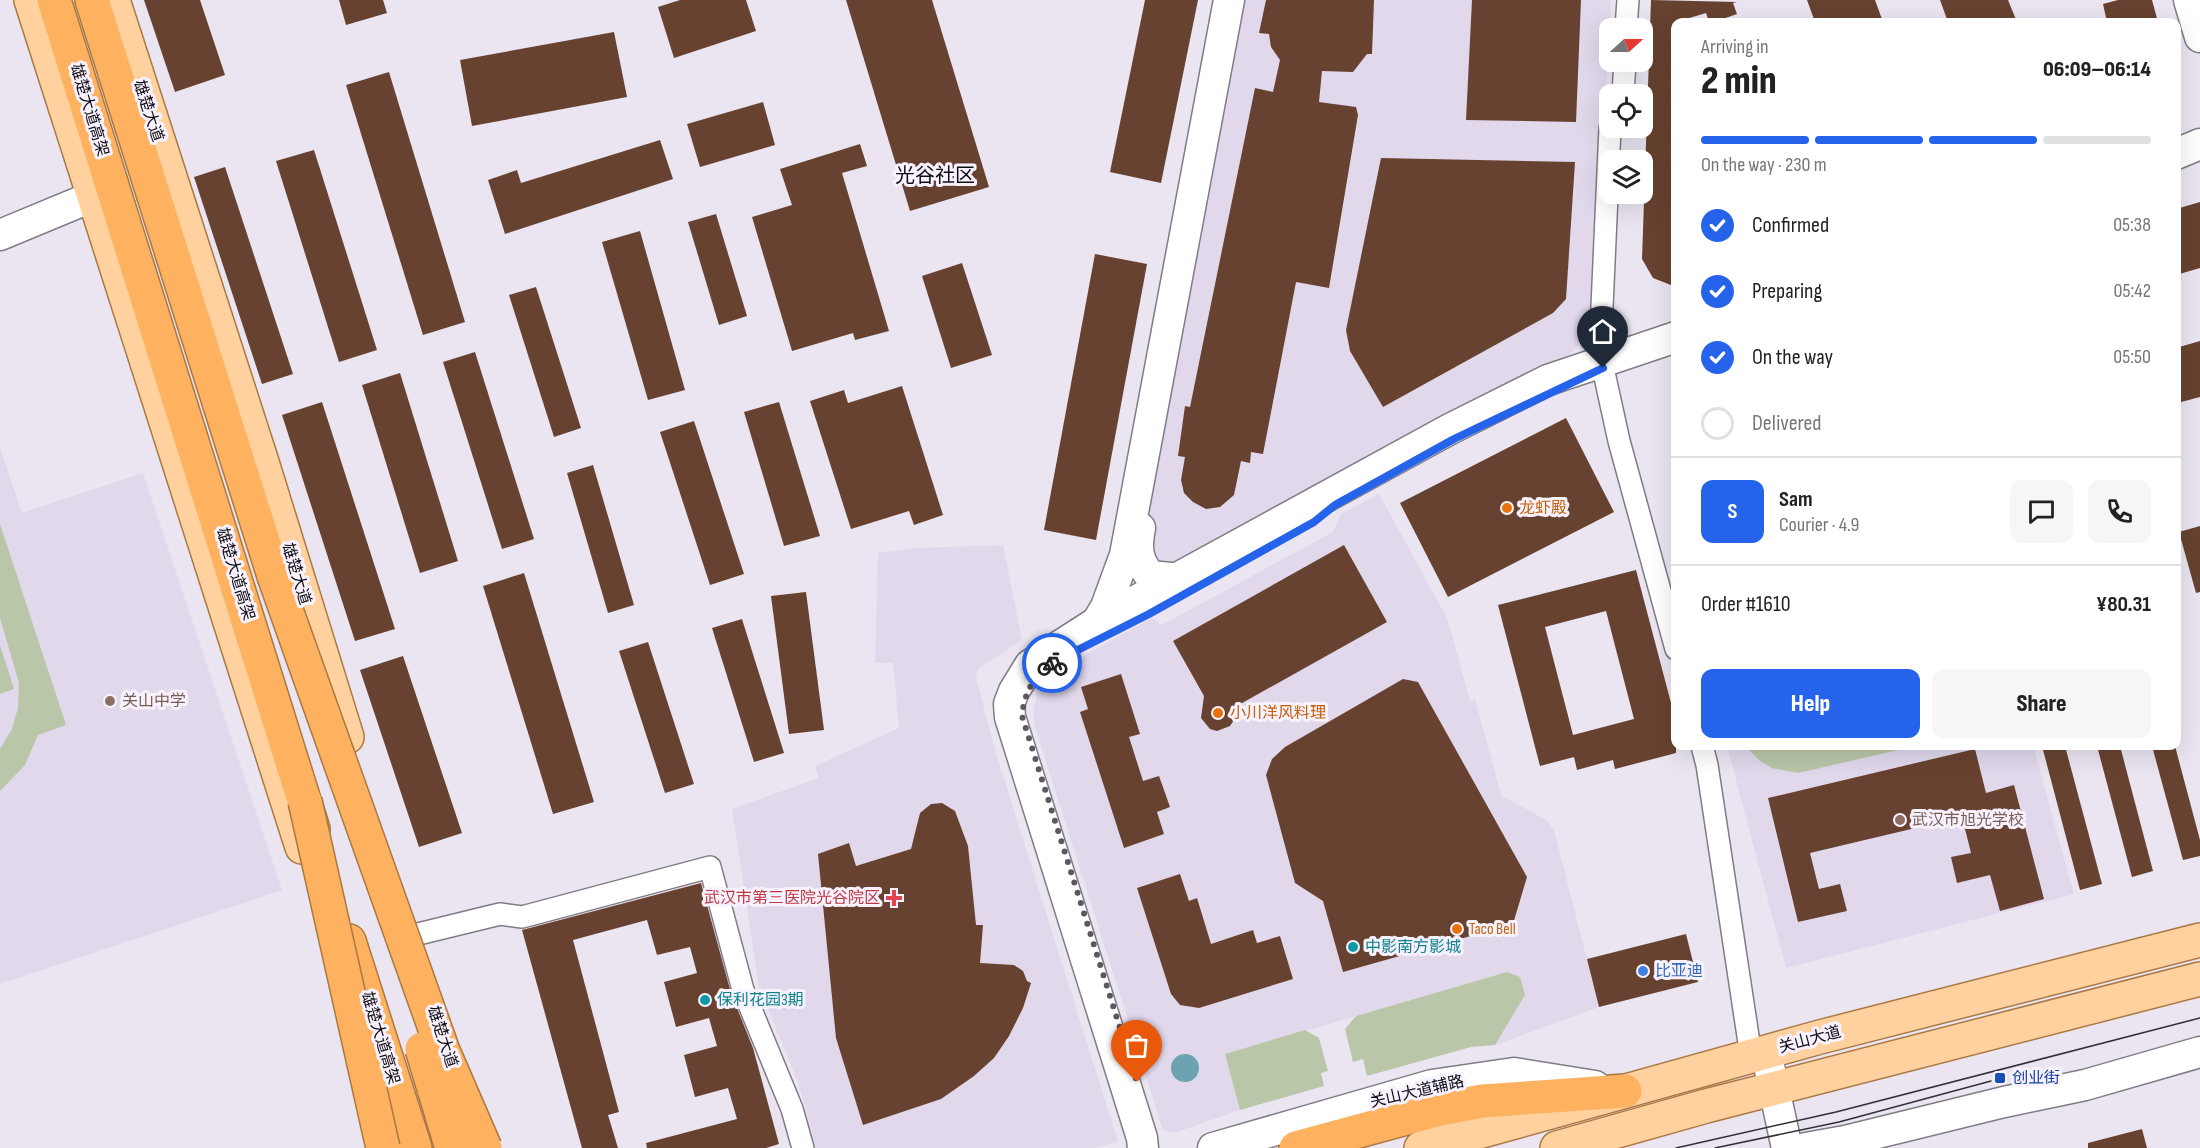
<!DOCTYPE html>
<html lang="en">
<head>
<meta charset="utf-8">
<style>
  :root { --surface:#fff; --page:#f6f6f6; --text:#222; --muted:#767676; --line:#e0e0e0; --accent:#2563eb }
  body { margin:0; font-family:"Sofia Sans Condensed","Noto Sans SC",sans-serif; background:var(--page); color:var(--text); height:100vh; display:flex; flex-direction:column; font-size:22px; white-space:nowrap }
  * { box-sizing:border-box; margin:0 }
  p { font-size:20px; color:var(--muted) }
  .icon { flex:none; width:33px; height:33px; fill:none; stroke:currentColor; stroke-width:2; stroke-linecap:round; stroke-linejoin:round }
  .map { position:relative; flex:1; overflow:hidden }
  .drawer { position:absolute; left:1671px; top:18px; width:510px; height:732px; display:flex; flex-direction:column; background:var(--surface); border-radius:12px; box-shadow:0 6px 24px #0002 }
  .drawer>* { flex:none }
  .needle { width:39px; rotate:69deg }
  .fabs { position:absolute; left:1599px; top:18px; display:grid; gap:12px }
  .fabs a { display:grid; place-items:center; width:54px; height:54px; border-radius:12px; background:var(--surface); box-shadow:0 6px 24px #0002; font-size:30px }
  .pin { position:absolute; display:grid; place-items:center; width:51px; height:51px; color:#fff; margin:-62px -26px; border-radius:50% 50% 50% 0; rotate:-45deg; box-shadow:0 0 6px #0007 }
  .pin .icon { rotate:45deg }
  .courier { position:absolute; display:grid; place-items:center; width:60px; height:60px; margin:-30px; border:4px solid #2563eb; border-radius:50%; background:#fff; color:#222; box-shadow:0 2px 8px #0007 }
  .summary em { font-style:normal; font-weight:800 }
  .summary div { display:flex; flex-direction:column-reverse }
  .summary { display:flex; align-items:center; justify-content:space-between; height:102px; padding:0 30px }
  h1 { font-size:39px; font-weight:800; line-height:45px }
  .bar { display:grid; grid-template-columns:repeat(4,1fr); gap:9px 6px; align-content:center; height:72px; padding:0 30px }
  .bar i { height:8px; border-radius:4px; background:var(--line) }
  .bar .current { background:var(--accent) }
  .bar p { grid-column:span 4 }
  .line { display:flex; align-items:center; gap:15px; padding:0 30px; border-top:2px solid var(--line) }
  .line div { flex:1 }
  .round { display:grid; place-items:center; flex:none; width:63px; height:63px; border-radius:12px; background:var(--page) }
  ol { padding:0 30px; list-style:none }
  li { display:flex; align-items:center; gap:18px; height:66px }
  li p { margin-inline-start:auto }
  li .icon { padding:6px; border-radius:50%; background:var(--accent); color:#fff; stroke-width:4 }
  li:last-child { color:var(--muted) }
  li i { width:33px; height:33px; border:3px solid var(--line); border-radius:50% }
  .primary-button { display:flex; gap:12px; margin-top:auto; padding:12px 30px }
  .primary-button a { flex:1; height:69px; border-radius:12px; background:var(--accent); color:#fff; font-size:24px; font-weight:800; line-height:69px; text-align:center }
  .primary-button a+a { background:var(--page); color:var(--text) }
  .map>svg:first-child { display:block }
</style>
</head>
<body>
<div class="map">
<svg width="2200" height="1148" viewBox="0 0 2200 1148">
  <rect width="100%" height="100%" fill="#eae5f1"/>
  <g fill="#e1d8ec">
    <polygon points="1245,0 1611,0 1595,307 1586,338 1564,360 1164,573 1140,544"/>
    <polygon points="0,448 22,513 143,473 282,890 0,984"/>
    <polygon points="1379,494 1448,620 1470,701 1475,699 1501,795 1546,820 1554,830 1599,1007 1495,1045 1525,995 1507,972 1225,1054 1240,1110 1174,1133 1163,1130 1035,727 1033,713 1037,694 1050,677 1060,669 1152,618 1162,625 1333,532 1341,514"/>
    <polygon points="1003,545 1022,640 978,669 976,678 995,750 1118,1142 1094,1148 816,1148 799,1085 759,987 732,809 819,778 815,766 899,728 893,663 875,663 878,553 918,548"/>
    <polygon points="1727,746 2033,746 2074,894 1786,968"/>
  </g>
  <g fill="#b9c6a8">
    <polygon points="0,524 66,725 38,735 25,765 0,791 0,749 12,729 18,708 19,683 0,618"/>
    <polygon points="0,645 14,689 0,694"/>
    <polygon points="1745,746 1916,746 1798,773 1772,768 1760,761"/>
    <polygon points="1507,972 1520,977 1525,995 1495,1045 1471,1047 1367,1076 1363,1059 1353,1062 1345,1029 1356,1016"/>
    <polygon points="1305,1030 1319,1038 1328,1071 1321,1073 1324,1086 1240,1110 1225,1054"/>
  </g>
  <circle fill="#6da2b1" cx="1185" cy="1068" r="14"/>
  <g fill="#684230" fill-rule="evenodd">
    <polygon points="144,0 200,0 225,75 175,92"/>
    <polygon points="339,0 383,0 387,13 346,25"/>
    <polygon points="680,0 746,0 756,31 674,58 658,7"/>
    <polygon points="846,0 932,0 989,187 910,211"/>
    <polygon points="1145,0 1198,0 1161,183 1110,172"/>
    <polygon points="1266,0 1374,0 1372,54 1367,54 1353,72 1322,71 1319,102 1356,107 1358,115 1329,288 1296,282 1263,454 1251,452 1250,463 1241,461 1234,495 1220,507 1206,509 1193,502 1184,493 1181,480 1185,457 1178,456 1185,406 1190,407 1255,88 1273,92 1280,60 1271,47 1269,34 1259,33"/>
    <polygon points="1472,0 1581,0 1576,122 1466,120"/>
    <polygon points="1651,0 1737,2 1733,3 1737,14 1714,22 1709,22 1706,13 1676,22 1676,287 1653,278 1642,259"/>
    <polygon points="1807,0 1875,0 1883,22 1815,22"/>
    <polygon points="1940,0 2008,0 2017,22 1948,22"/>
    <polygon points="2118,0 2152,0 2158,22 2107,22 2103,4"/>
    <polygon points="614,32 627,97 472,126 460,60"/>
    <polygon points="389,72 465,322 423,335 346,85"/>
    <polygon points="763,102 775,145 700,167 687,124"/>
    <polygon points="660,140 673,179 505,234 488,180 517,170 521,183"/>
    <polygon points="860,144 867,166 842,173 889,331 855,340 853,333 792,351 752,217 792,205 780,169"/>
    <polygon points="314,150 377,350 339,362 276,161"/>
    <polygon points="1381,158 1575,162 1566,299 1553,313 1383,407 1350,351 1346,330"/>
    <polygon points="225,167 293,374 262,384 194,177"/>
    <polygon points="2200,202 2200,268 2176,275 2176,209"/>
    <polygon points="716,214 747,316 719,325 688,222"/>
    <polygon points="640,231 685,390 648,400 602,242"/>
    <polygon points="1095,254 1147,264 1096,540 1044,530"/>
    <polygon points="962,263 992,355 951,368 922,276"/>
    <polygon points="536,287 581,428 554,437 509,295"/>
    <polygon points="2200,341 2200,397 2181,402 2176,388 2176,348"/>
    <polygon points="475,352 534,539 502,549 443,362"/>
    <polygon points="400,373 458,561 420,573 362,385"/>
    <polygon points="902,386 943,515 914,525 909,511 851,529 810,401 844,390 848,403"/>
    <polygon points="322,402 395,629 355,641 282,415"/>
    <polygon points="779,402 820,536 784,546 744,412"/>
    <polygon points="1566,418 1614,512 1448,597 1400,503"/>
    <polygon points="694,421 744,574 710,585 660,432"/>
    <polygon points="593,465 634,605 608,613 567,473"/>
    <polygon points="2200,526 2200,592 2196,593 2179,532"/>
    <polygon points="1344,545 1387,622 1235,707 1234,720 1230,726 1217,731 1210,729 1201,718 1204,696 1173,641"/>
    <path d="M1636,570L1676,722V753L1615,769L1613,760L1577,770L1574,757L1540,766L1498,605ZM1606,611L1634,719L1573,735L1545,627Z"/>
    <polygon points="524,573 594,802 553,814 483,586"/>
    <polygon points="806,592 824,730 789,734 771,596"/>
    <polygon points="742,619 784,753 754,762 712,628"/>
    <polygon points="648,642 694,784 665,793 619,651"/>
    <polygon points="403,656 462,833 419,847 360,670"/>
    <polygon points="1121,674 1140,734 1129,737 1143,781 1159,776 1170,807 1157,812 1164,834 1124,848 1080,712 1088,709 1081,687"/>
    <polygon points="1403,679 1418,682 1527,877 1513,924 1343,972 1323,901 1295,883 1266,775 1272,759 1285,747"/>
    <polygon points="2042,746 2065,746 2102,884 2080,890"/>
    <polygon points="2097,746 2120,746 2153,871 2132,877"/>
    <polygon points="2152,746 2175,746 2200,840 2200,856 2183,860"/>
    <polygon points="1975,749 1986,793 2014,785 2044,899 2000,911 1990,875 1957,883 1951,857 1971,853 1962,817 1810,853 1819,889 1840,884 1847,911 1798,922 1768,798"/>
    <polygon points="942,803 955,811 968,846 976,925 983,925 980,963 1014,965 1023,971 1027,981 1031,983 1023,1008 1009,1036 994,1058 974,1076 941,1099 863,1125 836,1038 818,854 849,843 856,866 911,849 920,813 931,804"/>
    <polygon points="1180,874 1189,901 1197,898 1211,944 1253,930 1257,943 1280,936 1293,979 1199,1008 1180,1005 1171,994 1137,888"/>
    <polygon points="701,883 731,993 753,1048 779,1144 766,1148 647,1148 646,1143 737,1119 728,1088 695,1097 684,1055 717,1046 709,1018 676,1027 664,982 697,973 690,947 657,955 647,920 573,940 619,1112 608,1115 618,1148 582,1148 522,930"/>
    <polygon points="1686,934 1698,982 1599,1007 1587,959"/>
    <polygon points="2142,1129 2147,1148 2088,1148 2088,1143"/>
  </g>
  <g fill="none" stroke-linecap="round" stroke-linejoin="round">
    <g stroke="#807b86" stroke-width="24">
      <g id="street">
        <polyline points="1626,28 1628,0"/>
        <polyline points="1623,94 1625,62"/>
        <polyline points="1610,128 1602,307 1603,368 1619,441 1676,649"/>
        <polyline points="1702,746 1707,765 1751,1056"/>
        <polyline points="410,936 500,914 522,917 710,867 743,990 792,1109 803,1148"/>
      </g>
    </g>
    <g stroke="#807b86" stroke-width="33">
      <g id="secondary">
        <polyline points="2189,0 2200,37"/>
        <polyline points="2176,154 2200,144"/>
        <polyline points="0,235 94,196"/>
        <path d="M1140,528C1136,549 1137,559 1150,576L1181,579"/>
        <polyline points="1097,622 1106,607 1125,555 1229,0"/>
        <polyline points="1766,1052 1787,1148"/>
        <polyline points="1143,1148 1142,1138 1010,717 1009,704 1014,691 1030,665 1097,622 1450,429 1548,380 1676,337"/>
        <polyline points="1213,1148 1432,1085 1514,1073 1595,1086"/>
        <polyline points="1806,1148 1845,1141 2004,1102 2085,1085 2200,1052"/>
      </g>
    </g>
    <g stroke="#aa7843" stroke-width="36">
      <g id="primary">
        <polyline points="31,0 302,847"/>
        <polyline points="113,0 261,459 347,737"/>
        <polyline points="1421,1148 1820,1037 2200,940"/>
        <polyline points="1557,1148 1706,1106 2200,979"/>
      </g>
    </g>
    <g stroke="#aa7843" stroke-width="36">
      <g id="highway">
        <polyline points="54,0 313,829"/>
        <polyline points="92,0 274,576"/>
        <polyline points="349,941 415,1148"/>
        <polyline points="1296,1148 1436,1110 1482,1101 1625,1091"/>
      </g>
    </g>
    <use href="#street" stroke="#fff" stroke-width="21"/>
    <use href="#secondary" stroke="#fff" stroke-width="30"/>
    <use href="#primary" stroke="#fed19f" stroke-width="33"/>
    <use href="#highway" stroke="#feb25f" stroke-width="33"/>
    <g stroke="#333035" stroke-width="1.5">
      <polyline points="1676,1148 1836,1112 2200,1018"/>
      <polyline points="1715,1148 1839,1122 1991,1081"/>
    </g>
    <g stroke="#aa7843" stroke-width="36" stroke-linecap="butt">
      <g id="highway-bridge">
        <polyline points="274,576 443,1051 485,1148"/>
        <polyline points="305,801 383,1148"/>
        <polyline points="422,1049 452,1148"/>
      </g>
    </g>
    <use href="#highway-bridge" stroke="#feb25f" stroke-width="33"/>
  </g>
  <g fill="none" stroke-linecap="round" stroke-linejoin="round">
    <path stroke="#5b585f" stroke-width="6" stroke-dasharray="0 10.8" d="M1052,663C1033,676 1024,694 1022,716L1137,1082"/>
    <polyline stroke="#2563eb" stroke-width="8" points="1052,663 1149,614 1314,522 1335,505 1454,439 1603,368"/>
  </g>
  <g fill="#e8710a" stroke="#f8f2fe" stroke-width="2">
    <circle cx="1507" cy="508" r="6"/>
    <circle cx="1218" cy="713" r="6"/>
    <circle cx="1457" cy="929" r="6"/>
  </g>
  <g fill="#8d6e63" stroke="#f8f2fe" stroke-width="2">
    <circle cx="110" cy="701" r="6"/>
    <circle cx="1900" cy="820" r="6"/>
  </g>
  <path fill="#e0444e" stroke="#f8f2fe" stroke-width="2" d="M891 889h6v6h6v6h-6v6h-6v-6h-6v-6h6z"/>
  <g fill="#0f9aa8" stroke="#f8f2fe" stroke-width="2">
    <circle cx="1353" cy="947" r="6"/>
    <circle cx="705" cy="1000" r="6"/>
  </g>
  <circle fill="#3f7fe0" stroke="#f8f2fe" stroke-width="2" cx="1643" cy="971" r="6"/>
  <rect fill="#1a4fb4" stroke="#f8f2fe" stroke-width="2" x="1994" y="1072" width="12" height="12" rx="3"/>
  <g text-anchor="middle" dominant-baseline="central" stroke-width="6" stroke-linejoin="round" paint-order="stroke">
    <g font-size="16" fill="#0e0c10" stroke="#f8f2fe">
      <text transform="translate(89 110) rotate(73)">雄楚大道高架</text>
      <text transform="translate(148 111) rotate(72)">雄楚大道</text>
      <text transform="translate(235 574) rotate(73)">雄楚大道高架</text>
      <text transform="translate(296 574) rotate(73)">雄楚大道</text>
      <text transform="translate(442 1037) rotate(72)">雄楚大道</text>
      <text transform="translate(380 1038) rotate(73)">雄楚大道高架</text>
      <text transform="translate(1810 1040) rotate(-15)">关山大道</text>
      <text transform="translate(1417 1092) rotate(-13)">关山大道辅路</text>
    </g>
    <g font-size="16" fill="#c56008" stroke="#f8f2fe" text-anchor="start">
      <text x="1519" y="508">龙虾殿</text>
      <text x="1230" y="713">小川洋风料理</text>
      <text x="1469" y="929">Taco Bell</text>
    </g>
    <g font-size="16" fill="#785e54" stroke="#f8f2fe" text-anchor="start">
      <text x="122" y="701">关山中学</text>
      <text x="1912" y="820">武汉市旭光学校</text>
    </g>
    <g font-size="16" fill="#be3a42" stroke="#f8f2fe" text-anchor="end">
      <text x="880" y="898">武汉市第三医院光谷院区</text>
    </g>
    <g font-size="16" fill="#0d838f" stroke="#f8f2fe" text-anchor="start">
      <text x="1365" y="947">中影南方影城</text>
      <text x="717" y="1000">保利花园3期</text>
    </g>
    <g font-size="16" fill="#366cbe" stroke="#f8f2fe" text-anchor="start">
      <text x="1655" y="971">比亚迪</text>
    </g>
    <g font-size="16" fill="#164399" stroke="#f8f2fe" text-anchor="start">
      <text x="2012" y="1078">创业街</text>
    </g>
    <g font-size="20" fill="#0e0c10" stroke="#f8f2fe">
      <text x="935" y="176">光谷社区</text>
    </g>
  </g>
</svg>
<div class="fabs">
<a><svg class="needle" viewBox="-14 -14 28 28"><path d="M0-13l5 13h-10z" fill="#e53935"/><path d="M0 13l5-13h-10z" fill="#767676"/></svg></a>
<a><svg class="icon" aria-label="locate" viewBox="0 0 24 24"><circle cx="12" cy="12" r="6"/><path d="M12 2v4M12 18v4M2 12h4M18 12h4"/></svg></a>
<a><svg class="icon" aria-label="layers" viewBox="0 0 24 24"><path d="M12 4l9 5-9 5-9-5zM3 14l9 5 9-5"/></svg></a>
</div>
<div class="pin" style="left:1137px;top:1082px;background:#ea580c"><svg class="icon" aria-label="bag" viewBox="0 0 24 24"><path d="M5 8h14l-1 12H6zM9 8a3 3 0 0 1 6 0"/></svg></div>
<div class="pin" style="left:1603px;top:368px;background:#1f2937"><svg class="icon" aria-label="home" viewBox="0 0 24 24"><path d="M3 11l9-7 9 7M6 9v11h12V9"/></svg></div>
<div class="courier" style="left:1052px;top:663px"><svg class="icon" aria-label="bike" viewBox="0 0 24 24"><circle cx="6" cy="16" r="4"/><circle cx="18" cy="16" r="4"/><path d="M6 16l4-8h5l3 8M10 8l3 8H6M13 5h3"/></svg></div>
<section class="drawer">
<div class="summary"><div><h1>2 min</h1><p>Arriving in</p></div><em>06:09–06:14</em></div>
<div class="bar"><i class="current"></i><i class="current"></i><i class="current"></i><i></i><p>On the way · 230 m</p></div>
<ol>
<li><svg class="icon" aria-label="check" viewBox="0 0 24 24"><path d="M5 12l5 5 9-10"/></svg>Confirmed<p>05:38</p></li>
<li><svg class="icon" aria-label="check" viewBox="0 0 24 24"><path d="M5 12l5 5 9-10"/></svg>Preparing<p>05:42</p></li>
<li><svg class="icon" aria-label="check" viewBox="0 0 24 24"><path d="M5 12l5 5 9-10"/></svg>On the way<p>05:50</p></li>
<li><i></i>Delivered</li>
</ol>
<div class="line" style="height:108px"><b class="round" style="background:var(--accent);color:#fff">S</b><div><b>Sam</b><p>Courier · 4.9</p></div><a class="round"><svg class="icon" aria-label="chat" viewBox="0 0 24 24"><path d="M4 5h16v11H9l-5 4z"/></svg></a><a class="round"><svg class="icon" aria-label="phone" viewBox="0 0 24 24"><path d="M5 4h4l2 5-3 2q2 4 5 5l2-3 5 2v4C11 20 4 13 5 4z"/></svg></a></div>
<div class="line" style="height:78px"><div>Order #1610</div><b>¥80.31</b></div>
<div class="primary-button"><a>Help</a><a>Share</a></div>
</section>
</div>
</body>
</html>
